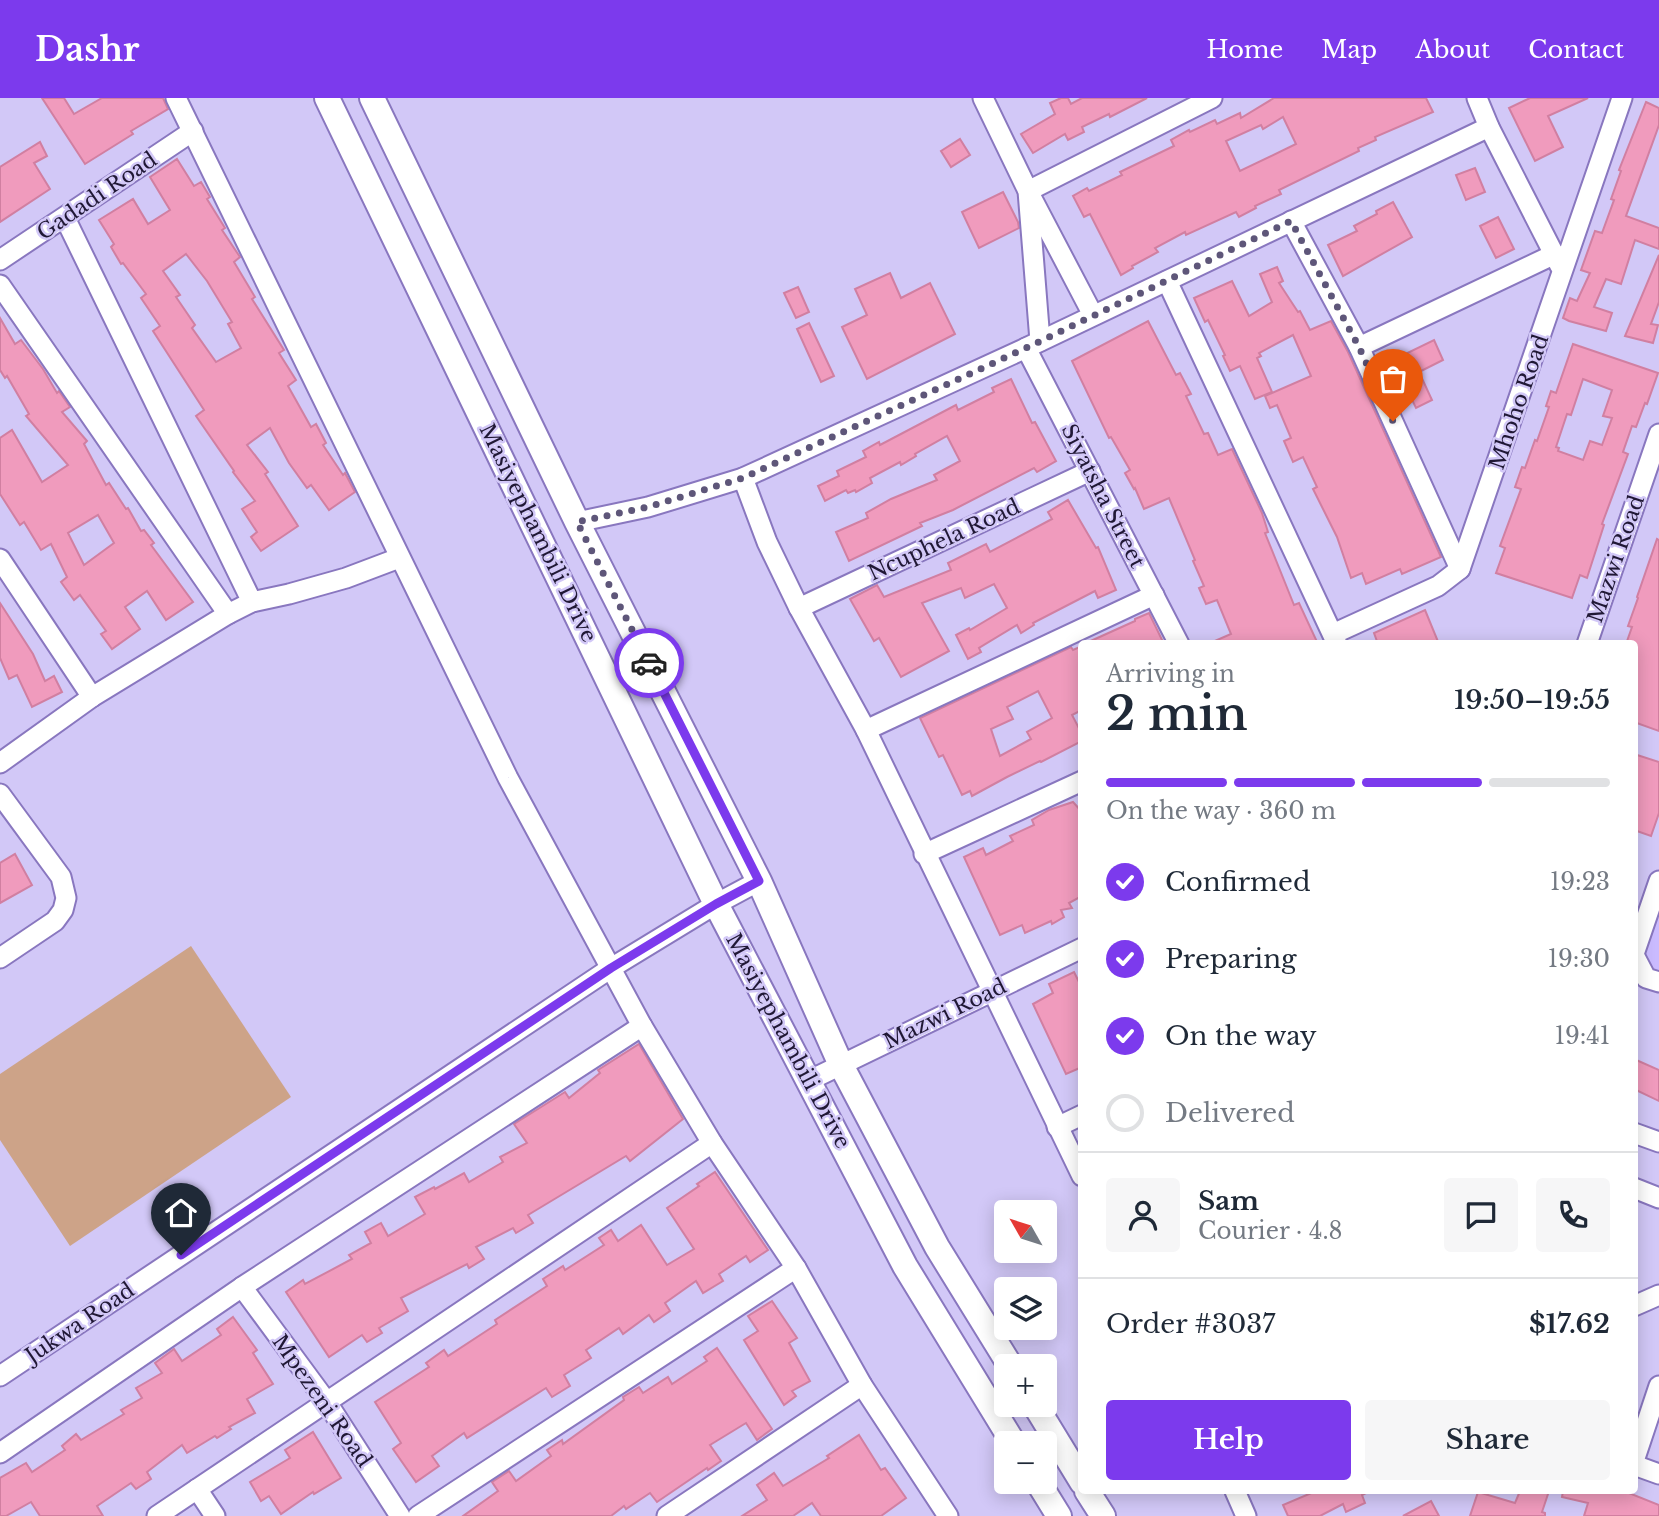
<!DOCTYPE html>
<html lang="en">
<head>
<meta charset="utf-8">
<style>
  :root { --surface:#fff; --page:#f6f6f7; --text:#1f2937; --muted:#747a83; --line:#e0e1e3; --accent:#7c3aed }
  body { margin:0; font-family:"Libre Baskerville",serif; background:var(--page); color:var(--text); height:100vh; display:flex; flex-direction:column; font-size:26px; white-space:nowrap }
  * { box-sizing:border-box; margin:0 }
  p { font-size:23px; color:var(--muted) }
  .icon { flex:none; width:38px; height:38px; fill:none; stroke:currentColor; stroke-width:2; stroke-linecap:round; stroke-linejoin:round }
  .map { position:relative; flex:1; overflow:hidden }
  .side { position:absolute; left:1078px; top:542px; width:560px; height:854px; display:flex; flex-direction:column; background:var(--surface); border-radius:7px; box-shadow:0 4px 18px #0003 }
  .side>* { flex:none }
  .needle { width:46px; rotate:309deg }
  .fabs { position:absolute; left:994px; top:1102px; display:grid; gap:14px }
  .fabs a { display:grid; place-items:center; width:63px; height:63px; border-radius:7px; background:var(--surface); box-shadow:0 4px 18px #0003; font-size:35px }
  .pin { position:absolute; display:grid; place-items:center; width:60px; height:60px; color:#fff; margin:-72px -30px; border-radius:50% 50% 50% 0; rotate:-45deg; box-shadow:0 0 7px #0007 }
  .pin .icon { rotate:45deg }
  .courier { position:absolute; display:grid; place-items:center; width:70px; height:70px; margin:-35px; border:5px solid #7c3aed; border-radius:50%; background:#fff; color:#222; box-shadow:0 2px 9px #0007 }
  .overview em { font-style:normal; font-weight:600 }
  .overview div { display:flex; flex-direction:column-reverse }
  .overview { display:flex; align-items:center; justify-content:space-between; height:119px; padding:0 28px }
  h1 { font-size:46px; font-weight:600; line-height:52px }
  .bar { display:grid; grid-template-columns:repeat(4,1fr); gap:10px 7px; align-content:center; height:84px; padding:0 28px }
  .bar i { height:9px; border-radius:5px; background:var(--line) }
  .bar .active { background:var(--accent) }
  .bar p { grid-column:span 4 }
  .line { display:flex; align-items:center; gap:18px; padding:0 28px; border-top:2px solid var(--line) }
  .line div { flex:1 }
  .round { display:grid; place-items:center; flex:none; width:74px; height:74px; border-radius:7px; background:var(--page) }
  ol { padding:0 28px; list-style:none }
  li { display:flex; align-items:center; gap:21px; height:77px }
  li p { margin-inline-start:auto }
  li .icon { padding:7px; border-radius:50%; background:var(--accent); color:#fff; stroke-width:4 }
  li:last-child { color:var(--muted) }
  li i { width:38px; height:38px; border:4px solid var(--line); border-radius:50% }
  .action { display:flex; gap:14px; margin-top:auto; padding:14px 28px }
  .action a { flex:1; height:80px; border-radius:7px; background:var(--accent); color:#fff; font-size:28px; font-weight:600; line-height:80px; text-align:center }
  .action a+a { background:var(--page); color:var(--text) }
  header { display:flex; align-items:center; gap:42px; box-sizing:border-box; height:98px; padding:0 35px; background:var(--accent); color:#fff }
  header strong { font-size:33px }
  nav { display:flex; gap:38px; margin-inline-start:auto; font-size:24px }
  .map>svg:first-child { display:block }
</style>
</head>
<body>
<header>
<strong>Dashr</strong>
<nav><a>Home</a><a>Map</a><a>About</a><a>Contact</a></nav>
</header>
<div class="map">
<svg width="1659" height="1418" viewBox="0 0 1659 1418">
  <rect width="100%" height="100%" fill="#d2c8f7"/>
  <polygon fill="#cabbff" points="1659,806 1659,877 1652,875 1642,854"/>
  <polygon fill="#cda388" points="191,848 291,999 70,1148 0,1042 0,976"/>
  <g fill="#f09bbd" stroke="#d17fa1" stroke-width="2" fill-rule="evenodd">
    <polygon points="42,0 64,0 74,16 102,0 163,0 168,11 131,33 133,36 85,66"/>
    <polygon points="1061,0 1068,0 1071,6 1082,0 1147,0 1110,19 1109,16 1082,29 1084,34 1068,42 1065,36 1033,55 1021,36 1055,16 1050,5"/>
    <path d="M1274,0H1426L1433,14L1375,39L1376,42L1358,50L1359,53L1279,92L1281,96L1255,108L1256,110L1239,119L1236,114L1186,137L1185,134L1155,150L1158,154L1132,168L1133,170L1121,177L1090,116L1084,119L1073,98L1087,90L1089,93L1122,77L1120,74L1174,48L1171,42L1189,32L1190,34L1215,22L1217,26L1240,15L1241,20ZM1283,19L1296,46L1240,73L1226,43L1261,27L1263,31Z"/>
    <polygon points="1530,0 1588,0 1548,18 1563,49 1535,63 1509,10"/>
    <polygon points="1646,4 1659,10 1659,27 1626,118 1659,130 1659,151 1635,142 1621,186 1606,181 1594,209 1612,215 1606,233 1569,223 1563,220 1570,200 1577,203 1590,175 1581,172 1595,133 1602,135 1614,102 1611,101 1621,73 1619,72"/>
    <polygon points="960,41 970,57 951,69 941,53"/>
    <polygon points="40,44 47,58 34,65 50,91 0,124 0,69"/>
    <path d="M177,61L194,88L201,84L210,99L207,101L225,130L222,132L240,159L234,164L255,199L252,201L284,252L279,255L296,282L288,288L311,329L316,326L326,345L323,347L343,377L345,375L355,394L329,412L311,387L307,390L289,365L270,330L247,347L268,374L265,376L298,428L261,453L251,439L257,434L242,411L255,403L233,374L234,373L196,318L204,312L153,233L160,228L141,200L146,196L123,165L121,166L111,149L114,146L99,122L133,101L148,126L170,112L150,79ZM186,156L207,183L232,224L228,226L241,250L216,264L192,230L195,227L176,199L180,197L163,173Z"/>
    <polygon points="1475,70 1485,94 1466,102 1456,77"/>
    <polygon points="1003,94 1018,124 1019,130 979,150 962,114"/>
    <polygon points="1393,104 1412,139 1343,178 1328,147 1357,133 1354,128 1377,116 1376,113"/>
    <polygon points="1498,119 1514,151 1496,160 1480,128"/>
    <polygon points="1659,157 1659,204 1651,226 1658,227 1653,245 1625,238"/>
    <polygon points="1277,169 1283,183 1279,185 1298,214 1300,213 1310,232 1331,223 1348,254 1441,459 1402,476 1400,471 1366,486 1362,475 1351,480 1337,439 1313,391 1317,389 1303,359 1293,364 1284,343 1291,340 1277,307 1270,310 1265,298 1311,278 1293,237 1259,255 1261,258 1257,260 1272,294 1255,301 1240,268 1230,273 1223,258 1225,257 1208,222 1205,224 1194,200 1232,183 1249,218 1272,204 1260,176"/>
    <polygon points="890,175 901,200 930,185 955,236 867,281 842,229 867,217 855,191"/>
    <polygon points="798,189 809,214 796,220 784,195"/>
    <path d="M0,220L15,246L21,242L43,271L57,295L59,293L70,309L62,314L87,343L84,346L106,387L109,385L126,411L128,410L141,433L144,432L154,445L151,447L193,504L166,522L147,493L125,509L140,531L112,551L101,536L106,533L80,497L74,502L61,484L67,479L51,446L41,452L24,424L20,427L0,396V340L12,332L42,384L68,367L26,318L29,316L7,278L5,280L0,272ZM98,417L114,445L84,467L68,435Z"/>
    <polygon points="1148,223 1176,277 1180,275 1191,296 1186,298 1204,336 1208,335 1218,357 1232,351 1262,415 1268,434 1265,435 1294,507 1299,505 1318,546 1208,546 1231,536 1217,502 1206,506 1199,490 1204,488 1193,463 1195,462 1169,400 1144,411 1135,390 1134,391 1125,375 1130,372 1111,339 1109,340 1072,263"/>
    <polygon points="809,225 834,278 821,284 797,231"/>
    <polygon points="1434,242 1443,262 1419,274 1432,302 1416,310 1393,262"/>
    <path d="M1573,246L1658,275L1647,306L1645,305L1636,329L1632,328L1623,354L1628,356L1602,426L1604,427L1587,480L1580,477L1572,500L1496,475L1505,450L1500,448L1521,391L1515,389L1522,369L1525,370L1535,342L1537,343L1549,309L1546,308L1551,293L1556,295ZM1583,281L1612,292L1603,318L1612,320L1602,347L1590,343L1583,362L1558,353L1559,350L1556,349L1567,316L1571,317Z"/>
    <polygon points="1011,281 1032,325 1035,324 1056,363 1037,374 1034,370 953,412 920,425 922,428 849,463 836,434 868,420 866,415 891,401 937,382 934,377 960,363 947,338 915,356 916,358 901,367 900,364 870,380 872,385 856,394 855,392 848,395 846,392 825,403 818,388 839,378 837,373 866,359 863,353 879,344 880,347 956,307 958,312 994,294 992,290"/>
    <polygon points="1068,402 1096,450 1098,449 1116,492 1098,500 1095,493 1033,525 1034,527 1021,535 1017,527 979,550 981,554 968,561 956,537 969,530 970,532 1007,510 994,486 965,500 961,490 922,505 949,553 901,579 879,540 874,543 850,501 877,487 884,499 951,472 948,465 986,446 990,454 1052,421 1048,414"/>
    <polygon points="1657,441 1659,442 1659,633 1634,624 1634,546 1626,546 1632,529 1628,528 1638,500 1637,499"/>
    <polygon points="0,505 33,556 45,583 54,578 62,594 32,609 17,577 9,581 0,560"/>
    <polygon points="1425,512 1439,546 1378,546 1374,535"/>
    <polygon points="1149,515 1164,546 1084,546 1135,523 1135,521"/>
    <path d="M1082,548V612L1072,617L1082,636V643L1041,664L1040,663L1007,679L972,698L970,693L962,697L943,657L939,659L920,620L1071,549L1073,552ZM1038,593L1052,620L1027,634L1031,641L1000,658L991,631L1013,621L1007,609Z"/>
    <polygon points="1634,656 1659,664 1659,715 1651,738 1634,732"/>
    <polygon points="1073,704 1082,714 1082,798 1069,805 1072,810 1061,812 1064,819 1052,826 1051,823 1025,835 1022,827 1000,837 964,759 983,750 986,757 1013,743 1010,738 1034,727 1032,722 1049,712"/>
    <polygon points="15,756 32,787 0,805 0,765"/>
    <polygon points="1074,874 1082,890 1082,969 1066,976 1033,906 1053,895 1049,886"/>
    <polygon points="639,946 683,1021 630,1063 626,1058 528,1117 533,1125 516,1135 513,1130 476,1149 484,1161 469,1170 467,1166 401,1200 408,1213 379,1230 382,1235 367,1244 362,1237 329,1259 286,1194 303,1182 305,1186 352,1161 349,1157 371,1145 365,1134 381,1125 388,1138 425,1116 415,1099 434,1089 435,1091 464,1075 469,1084 503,1064 500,1059 527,1045 514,1026 565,994 569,1000 600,975 598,972"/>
    <polygon points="1634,961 1659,972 1659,1003 1634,991"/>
    <polygon points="715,1074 768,1152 750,1164 746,1158 719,1176 723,1183 703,1195 696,1183 665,1205 670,1213 654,1224 649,1217 623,1236 619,1230 586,1252 591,1260 564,1277 570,1288 552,1299 546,1290 467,1340 464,1335 432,1358 439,1368 416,1384 393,1351 401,1345 375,1304 429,1269 426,1265 444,1252 448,1258 497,1226 495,1222 547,1188 543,1181 563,1168 565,1172 604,1147 599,1140 611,1132 618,1143 641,1127 667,1167 694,1151 667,1110 699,1088 697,1086"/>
    <polygon points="772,1203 797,1240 789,1245 810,1283 792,1293 796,1298 784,1307 744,1242 758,1233 748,1218"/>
    <polygon points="233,1219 257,1252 253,1255 273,1286 247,1301 255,1315 229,1329 231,1331 217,1340 215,1338 187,1355 182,1347 147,1374 151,1381 136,1391 131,1385 97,1408 103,1418 40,1418 31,1404 6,1418 0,1418 0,1380 26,1365 32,1374 65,1352 62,1348 76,1336 81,1342 124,1316 121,1312 142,1300 136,1290 162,1275 155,1265 174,1251 182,1263 221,1237 217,1231"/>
    <polygon points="717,1250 772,1331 757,1342 746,1325 710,1347 721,1363 708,1372 707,1370 657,1404 650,1395 626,1411 624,1408 611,1418 463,1418 498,1393 492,1384 509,1373 516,1383 551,1358 547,1352 562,1342 563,1346 624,1302 623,1299 639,1289 643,1295 668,1279 672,1286 707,1263 704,1259"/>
    <polygon points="313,1334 341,1380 314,1396 313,1394 281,1416 269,1398 261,1403 250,1384 290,1360 285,1352"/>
    <polygon points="859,1337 881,1372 885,1370 906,1400 881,1418 821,1418 812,1405 793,1418 742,1418 767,1402 757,1387 774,1375 783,1388 829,1360 827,1358"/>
    <polygon points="1316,1393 1370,1393 1362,1397 1365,1405 1346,1414 1343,1406 1320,1418 1288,1418 1283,1407"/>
    <polygon points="1520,1393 1549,1393 1542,1414 1545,1415 1545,1418 1470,1418 1478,1394 1515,1405"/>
    <polygon points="1563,1393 1624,1393 1659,1407 1659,1418 1584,1418 1588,1405 1562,1399"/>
    <polygon points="1431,1403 1439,1418 1403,1418"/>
  </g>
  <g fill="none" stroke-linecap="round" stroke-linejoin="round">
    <g stroke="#8977bf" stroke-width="23">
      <g id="minor">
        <polyline points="176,0 508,680 642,928 712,1045 796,1170 862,1287 948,1418"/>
        <polyline points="983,0 1028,93 1040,243"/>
        <polyline points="1477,0 1489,29 1560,168"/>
        <polyline points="65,120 252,504"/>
        <polyline points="1291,123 1359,249 1460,471"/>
        <polyline points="0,162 193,33"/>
        <polyline points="1167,183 1337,546"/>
        <polyline points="0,187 228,516"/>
        <polyline points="1093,217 1028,93 1212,0"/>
        <polyline points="1359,249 1555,156"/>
        <polyline points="1026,250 1179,546"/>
        <polyline points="743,380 767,444 799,510 866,632 1082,1078"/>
        <polyline points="577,424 648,409 743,380 1026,250 1489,29"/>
        <polyline points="0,461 92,599"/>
        <polyline points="799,510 1090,373"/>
        <polyline points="1333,536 1438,488 1460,471 1622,0"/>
        <polyline points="1587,546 1659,336"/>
        <polyline points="866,632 1154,497"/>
        <polyline points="0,665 92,599 228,516 252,504 289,496 346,480 399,460"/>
        <polyline points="0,696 61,779 66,800 63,812 55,823 0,860"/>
        <polyline points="924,756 1082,683"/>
        <polyline points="1634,856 1659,783"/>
        <polyline points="1634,857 1646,880 1659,884"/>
        <polyline points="808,983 1082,850"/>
        <polyline points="1057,1029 1082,1017"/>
        <polyline points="1634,1035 1659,1044"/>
        <polyline points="1634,1090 1659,1100"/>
        <polyline points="242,1189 326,1303 400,1418"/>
        <polyline points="1634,1208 1659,1197"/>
        <polyline points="0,1278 611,870 716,806 759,783"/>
        <polyline points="0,1355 242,1189 642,928"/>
        <polyline points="1634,1363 1659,1288"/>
        <polyline points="1634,1367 1659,1376"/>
        <polyline points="197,1391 215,1418"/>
        <polyline points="1235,1393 1246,1418"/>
        <polyline points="157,1418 712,1045"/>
        <polyline points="418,1418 796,1170"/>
        <polyline points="667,1418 862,1287"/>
      </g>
    </g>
    <g stroke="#8977bf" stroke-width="28">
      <g id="major">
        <polyline points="327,0 716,806 905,1168 1014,1346"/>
        <polyline points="372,0 577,424 759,783 841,967 937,1149 1011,1269"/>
        <polyline points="1035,1307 1082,1384"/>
        <polyline points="1038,1384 1059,1418"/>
        <polyline points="1087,1393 1103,1418"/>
      </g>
    </g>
    <use href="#minor" stroke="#fff" stroke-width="19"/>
    <use href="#major" stroke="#fff" stroke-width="24"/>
  </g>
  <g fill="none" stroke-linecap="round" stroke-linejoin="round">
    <polyline stroke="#5e5679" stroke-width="7" stroke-dasharray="0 12.6" points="649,565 577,424 648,409 743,380 1026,250 1291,123 1359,249 1393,323"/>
    <polyline stroke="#7c3aed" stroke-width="9" points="181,1157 611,870 716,806 759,783 649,565"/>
  </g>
  <g text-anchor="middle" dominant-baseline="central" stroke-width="5" stroke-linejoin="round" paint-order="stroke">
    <g font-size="21" fill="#201835" stroke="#d2c8f7">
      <text transform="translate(97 98) rotate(-34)">Gadadi Road</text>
      <text transform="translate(1519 304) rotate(-71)">Mhoho Road</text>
      <text transform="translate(1103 398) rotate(63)">Siyatsha Street</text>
      <text transform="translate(538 435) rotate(64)">Masiyephambili Drive</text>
      <text transform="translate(944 442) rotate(-25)">Ncuphela Road</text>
      <text transform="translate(1616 461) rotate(-71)">Mazwi Road</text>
      <text transform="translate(945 916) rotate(-26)">Mazwi Road</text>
      <text transform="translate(788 943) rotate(62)">Masiyephambili Drive</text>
      <text transform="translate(80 1225) rotate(-34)">Jukwa Road</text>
      <text transform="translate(322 1303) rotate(55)">Mpezeni Road</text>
    </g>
  </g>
</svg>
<div class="fabs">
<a><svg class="needle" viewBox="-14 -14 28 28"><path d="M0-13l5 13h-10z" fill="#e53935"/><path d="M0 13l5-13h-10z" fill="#747a83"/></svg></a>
<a><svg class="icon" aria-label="layers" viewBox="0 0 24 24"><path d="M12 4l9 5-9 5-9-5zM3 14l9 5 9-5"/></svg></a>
<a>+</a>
<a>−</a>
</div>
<div class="pin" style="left:1393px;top:323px;background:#ea580c"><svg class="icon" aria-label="bag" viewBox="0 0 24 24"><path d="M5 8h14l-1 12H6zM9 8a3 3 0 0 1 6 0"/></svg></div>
<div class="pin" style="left:181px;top:1157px;background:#1f2937"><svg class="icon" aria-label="home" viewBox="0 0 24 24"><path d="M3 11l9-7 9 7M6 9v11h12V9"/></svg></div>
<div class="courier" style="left:649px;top:565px"><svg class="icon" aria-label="car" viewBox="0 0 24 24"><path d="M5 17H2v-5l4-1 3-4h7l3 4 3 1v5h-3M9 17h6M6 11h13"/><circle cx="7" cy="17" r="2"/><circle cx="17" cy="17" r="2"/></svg></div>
<section class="side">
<div class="overview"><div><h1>2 min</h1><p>Arriving in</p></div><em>19:50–19:55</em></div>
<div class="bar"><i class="active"></i><i class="active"></i><i class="active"></i><i></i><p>On the way · 360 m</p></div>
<ol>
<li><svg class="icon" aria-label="check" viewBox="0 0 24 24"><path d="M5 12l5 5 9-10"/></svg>Confirmed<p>19:23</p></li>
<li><svg class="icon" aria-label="check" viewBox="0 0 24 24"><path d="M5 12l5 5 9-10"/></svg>Preparing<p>19:30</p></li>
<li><svg class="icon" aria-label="check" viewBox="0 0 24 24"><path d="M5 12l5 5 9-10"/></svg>On the way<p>19:41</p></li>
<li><i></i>Delivered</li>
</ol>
<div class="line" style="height:126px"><a class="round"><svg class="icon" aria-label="person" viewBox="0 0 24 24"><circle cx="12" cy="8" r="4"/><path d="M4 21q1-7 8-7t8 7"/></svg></a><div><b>Sam</b><p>Courier · 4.8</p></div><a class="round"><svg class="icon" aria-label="chat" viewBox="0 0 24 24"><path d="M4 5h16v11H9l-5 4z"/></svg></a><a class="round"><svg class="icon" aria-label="phone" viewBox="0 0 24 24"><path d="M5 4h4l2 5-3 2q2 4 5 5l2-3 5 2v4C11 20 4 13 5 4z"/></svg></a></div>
<div class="line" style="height:91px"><div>Order #3037</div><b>$17.62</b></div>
<div class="action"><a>Help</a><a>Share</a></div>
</section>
</div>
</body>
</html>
